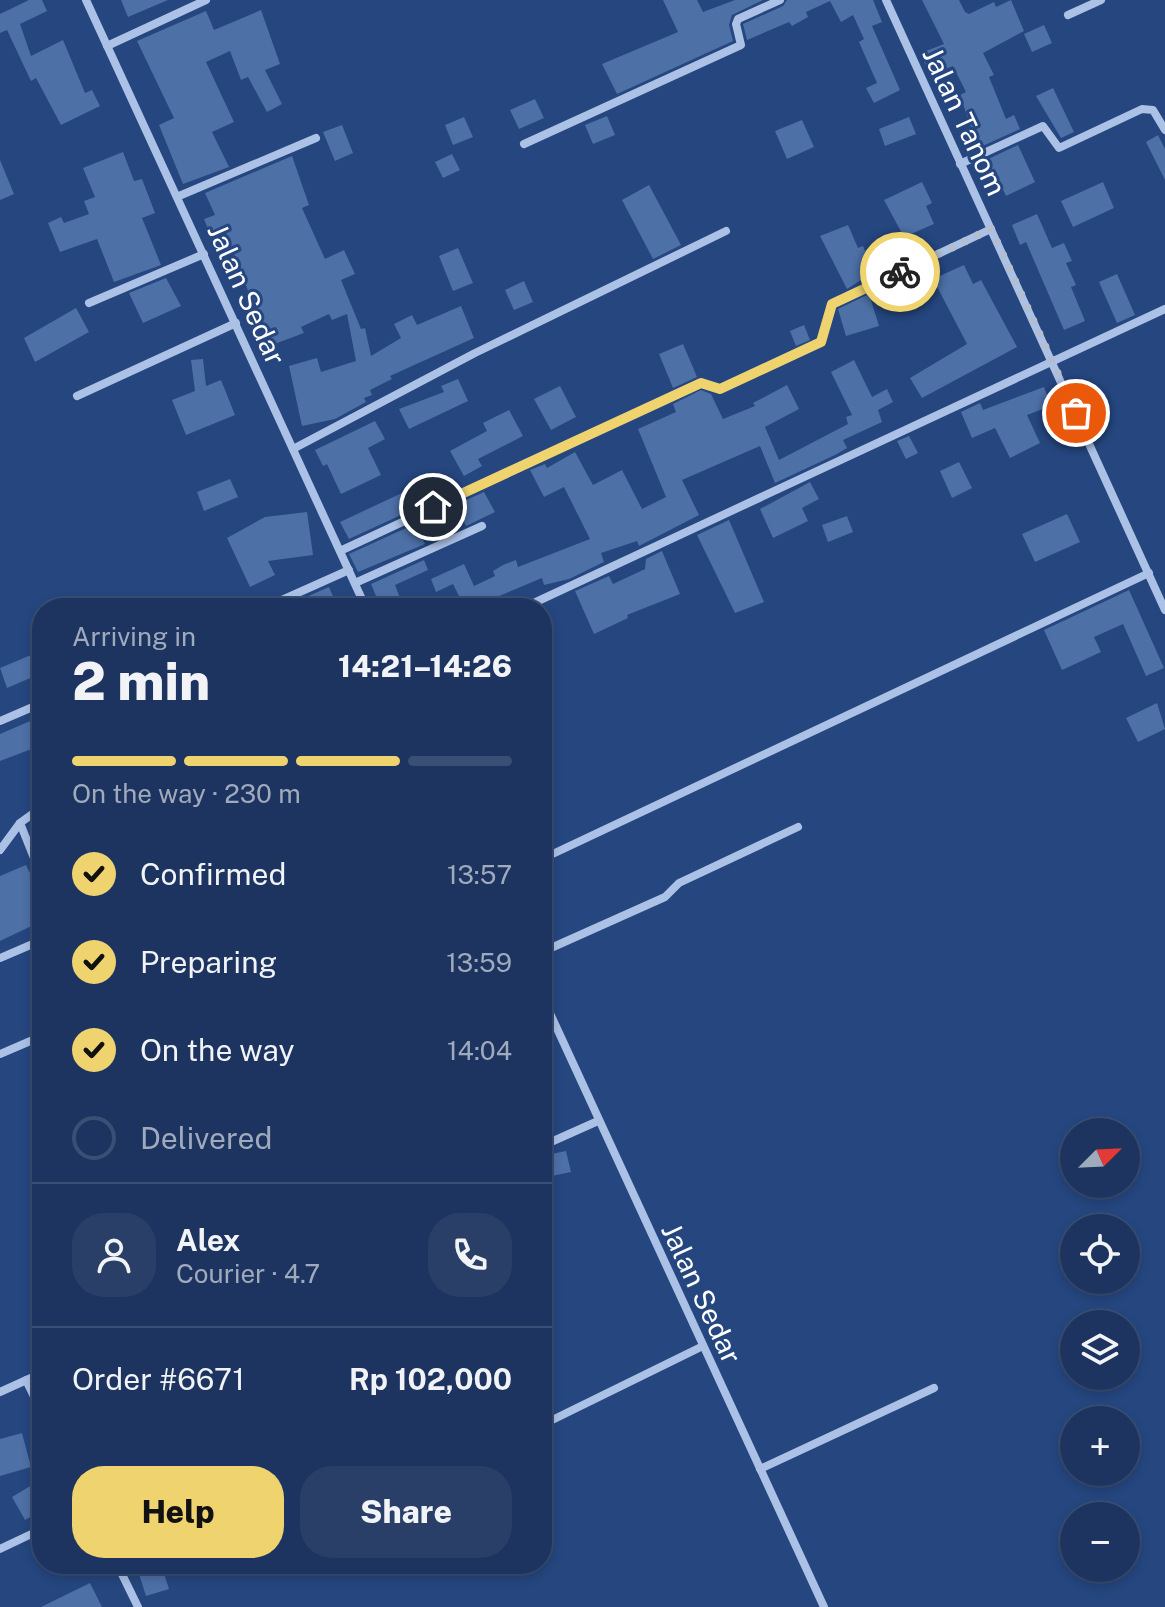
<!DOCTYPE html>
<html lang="en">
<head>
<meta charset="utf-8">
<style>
  :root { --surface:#1c345f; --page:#293f68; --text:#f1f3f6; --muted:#a0aabd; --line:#3a4f74; --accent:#efd36f }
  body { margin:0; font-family:"Public Sans",sans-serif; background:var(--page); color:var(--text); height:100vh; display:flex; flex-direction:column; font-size:30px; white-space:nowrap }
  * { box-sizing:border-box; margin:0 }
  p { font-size:26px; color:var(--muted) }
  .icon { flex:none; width:44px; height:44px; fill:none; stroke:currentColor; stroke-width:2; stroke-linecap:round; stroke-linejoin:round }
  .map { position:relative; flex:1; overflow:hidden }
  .drawer { position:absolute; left:32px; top:598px; width:520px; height:976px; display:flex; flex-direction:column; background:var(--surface); border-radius:32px; box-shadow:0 4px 12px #0003,0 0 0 2px var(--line) }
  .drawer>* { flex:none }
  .needle { width:52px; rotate:66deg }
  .fabs { position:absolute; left:1060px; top:1118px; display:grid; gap:16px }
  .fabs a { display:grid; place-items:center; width:80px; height:80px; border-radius:50%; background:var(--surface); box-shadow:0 4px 12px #0003,0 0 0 2px var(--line); font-size:40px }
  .pin { position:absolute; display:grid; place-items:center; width:68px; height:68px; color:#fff; margin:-34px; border:4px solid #fff; border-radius:50%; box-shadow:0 2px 8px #0007 }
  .courier { position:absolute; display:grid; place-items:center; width:80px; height:80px; margin:-40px; border:6px solid #efd36f; border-radius:50%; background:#fff; color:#222; box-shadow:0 2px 10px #0007 }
  .overview em { font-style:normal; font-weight:800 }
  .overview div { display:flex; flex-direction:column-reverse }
  .overview { display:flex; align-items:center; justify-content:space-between; height:136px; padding:0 40px }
  h1 { font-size:52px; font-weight:800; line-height:60px }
  .bar { display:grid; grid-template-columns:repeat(4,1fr); gap:12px 8px; align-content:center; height:96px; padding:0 40px }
  .bar i { height:10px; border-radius:6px; background:var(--line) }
  .bar .selected { background:var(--accent) }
  .bar p { grid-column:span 4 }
  .line { display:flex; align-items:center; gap:20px; padding:0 40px; border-top:2px solid var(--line) }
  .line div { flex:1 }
  .round { display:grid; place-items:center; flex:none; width:84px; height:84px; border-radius:32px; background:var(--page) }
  ol { padding:0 40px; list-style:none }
  li { display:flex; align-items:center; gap:24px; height:88px }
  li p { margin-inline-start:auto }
  li .icon { padding:8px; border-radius:50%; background:var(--accent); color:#111; stroke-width:4 }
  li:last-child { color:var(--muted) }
  li i { width:44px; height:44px; border:4px solid var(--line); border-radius:50% }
  .cta { display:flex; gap:16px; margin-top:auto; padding:16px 40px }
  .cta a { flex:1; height:92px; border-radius:32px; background:var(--accent); color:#111; font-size:32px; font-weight:800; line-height:92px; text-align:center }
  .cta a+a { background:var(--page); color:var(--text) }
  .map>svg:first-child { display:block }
</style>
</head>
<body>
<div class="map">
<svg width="1165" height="1607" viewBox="0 0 1165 1607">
  <rect width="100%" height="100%" fill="#25467f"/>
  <g fill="#4d70a7">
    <polygon points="29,0 42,0 47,11 20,24 31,56 63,40 85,93 92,90 100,106 61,125 36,78 31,81 7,30 0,33 0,14"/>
    <polygon points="121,0 168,0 128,17"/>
    <polygon points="663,0 697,0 703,12 735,0 763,0 732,15 729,25 733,41 617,94 602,64 678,32"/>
    <polygon points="787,0 873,0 882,22 872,26 900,90 874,103 866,88 877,83 859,42 864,39 853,15 841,22 830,1 806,12 808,17 792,26 789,22 747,40 743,24 783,6"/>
    <polygon points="922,0 959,0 965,12 969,14 994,2 996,7 1011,0 1024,31 983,53 994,75 989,77 1006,119 1014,115 1020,129 978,148 960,95 966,92 953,66 929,75 921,53 944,44"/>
    <polygon points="261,10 280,64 265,70 282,104 267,112 248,77 241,80 230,51 206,62 234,122 212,132 229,167 183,184 159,125 174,118 137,41 206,11 214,30"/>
    <polygon points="1044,25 1052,43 1032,52 1024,34"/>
    <polygon points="1053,88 1074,132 1061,138 1036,96"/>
    <polygon points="535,99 544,118 519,129 510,110"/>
    <polygon points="607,116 615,135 593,144 585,125"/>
    <polygon points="464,117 473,137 453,145 445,125"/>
    <polygon points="909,117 916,134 885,146 879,129"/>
    <polygon points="802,120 814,147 787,159 775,131"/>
    <polygon points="342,125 353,153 335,161 323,132"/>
    <polygon points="1158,135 1165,149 1165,180 1146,142"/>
    <polygon points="1018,145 1035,182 1006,196 994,170 989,172 984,161"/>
    <polygon points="123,152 134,181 142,179 155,213 142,218 161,265 114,282 97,239 60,252 48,223 61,217 64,223 89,214 84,201 95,197 83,168"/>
    <polygon points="452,154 460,170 443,178 435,162"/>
    <polygon points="292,156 309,205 302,208 325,259 344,250 355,274 341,280 361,329 365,328 371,356 401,338 394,324 412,315 417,325 461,306 474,338 390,376 392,379 370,390 372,395 364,398 366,402 335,419 302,426 289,366 317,358 321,372 356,361 347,314 332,320 329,314 301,327 304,333 269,346 225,230 211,236 204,219 215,215 205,193"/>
    <polygon points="0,160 14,194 0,200"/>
    <polygon points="922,182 932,203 926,206 934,224 904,237 884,200"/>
    <polygon points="1103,182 1114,208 1073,227 1061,201"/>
    <polygon points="649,185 681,245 653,259 622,200"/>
    <polygon points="1037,214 1052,248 1064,243 1072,261 1066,263 1076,285 1071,287 1085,321 1064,330 1026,242 1020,245 1012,225"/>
    <polygon points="848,225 858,248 863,246 874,272 847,289 820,236"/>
    <polygon points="458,248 473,283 453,291 439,256"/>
    <polygon points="964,265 973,284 981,280 1017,347 922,398 910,378 967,344 933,279"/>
    <polygon points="1117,274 1135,315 1117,323 1099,282"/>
    <polygon points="166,278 181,306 143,323 129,293"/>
    <polygon points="524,281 533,302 514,310 505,290"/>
    <polygon points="869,294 879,326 846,336 838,309"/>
    <polygon points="76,308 89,332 35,362 24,338"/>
    <polygon points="804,325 810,340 796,346 790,331"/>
    <polygon points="683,344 697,377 673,388 659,354"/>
    <polygon points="203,359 206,386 221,380 235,415 186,435 172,400 195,391 191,360"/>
    <polygon points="854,360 872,397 887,389 893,402 878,410 882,422 843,440 847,448 835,455 775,483 760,446 682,480 699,515 639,546 637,541 601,553 604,562 569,579 544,585 542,578 485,602 488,608 465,608 453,584 436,592 431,579 464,564 474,586 495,576 493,571 503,565 516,560 518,567 590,539 564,487 544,497 530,470 545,464 547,468 575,452 593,485 622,470 642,509 666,497 638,429 676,412 673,404 701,390 711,394 723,419 755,406 753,403 787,385 799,409 765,427 779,460 848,424 846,417 852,415 831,372"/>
    <polygon points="458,379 468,401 409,429 399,409 444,392 441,386"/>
    <polygon points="560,386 576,417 551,430 534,399"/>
    <polygon points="1044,387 1051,406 1027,415 1040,443 1010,458 995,428 972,438 961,412 980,403 983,410"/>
    <polygon points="509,410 523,436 478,459 482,466 464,476 450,451 487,431 483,423"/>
    <polygon points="375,421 385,439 368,448 381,475 341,494 327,464 323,466 315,450"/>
    <polygon points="909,436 918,453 906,459 897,441"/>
    <polygon points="959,462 972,488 952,498 940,471"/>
    <polygon points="433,473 442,490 413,506 414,509 349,539 340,522 419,485 417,482"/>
    <polygon points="230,479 238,497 204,511 197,492"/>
    <polygon points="810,482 819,499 802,508 808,521 773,538 760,509"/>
    <polygon points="484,492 495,512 466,526 455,505"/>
    <polygon points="307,512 313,555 268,561 275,575 250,587 227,538 265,517"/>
    <polygon points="1067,514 1080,542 1035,562 1022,534"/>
    <polygon points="847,516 853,532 828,542 822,525"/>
    <polygon points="729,520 764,602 735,613 697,535"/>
    <polygon points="415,524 425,544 358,572 349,554"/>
    <polygon points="662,551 680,594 627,615 628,618 594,634 575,591 609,576 613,584 645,569 646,559"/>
    <polygon points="424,560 428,570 395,585 404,608 381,608 371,584"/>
    <polygon points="329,587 338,608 281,608"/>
    <polygon points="1129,590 1164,668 1146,676 1123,624 1094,637 1101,652 1062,670 1044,630"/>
    <polygon points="42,654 42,673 7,688 0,668 31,655 33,659"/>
    <polygon points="1157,703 1165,729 1138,742 1126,718"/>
    <polygon points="42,716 42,745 0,761 0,734"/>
    <polygon points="26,865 42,898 42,921 0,941 0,876"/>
    <polygon points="566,1151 571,1172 542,1178 542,1156"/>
    <polygon points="22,1433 31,1467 0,1476 0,1439"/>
    <polygon points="42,1479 42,1510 25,1520 12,1497"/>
    <polygon points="161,1564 169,1589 146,1596 138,1571"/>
    <polygon points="90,1583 102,1607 41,1607"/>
  </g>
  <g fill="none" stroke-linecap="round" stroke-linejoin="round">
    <g stroke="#abc1e6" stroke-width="8">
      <polyline points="86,0 366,608"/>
      <polyline points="886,0 1165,610"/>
      <polyline points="1068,15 1101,0"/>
      <polyline points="107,46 206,0"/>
      <polyline points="524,144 741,45 736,24 738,19 780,0"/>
      <polyline points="960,164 1043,126 1059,148 1142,109 1153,110 1165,130"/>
      <polyline points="179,196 316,138"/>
      <polyline points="89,303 204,254"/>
      <polyline points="77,396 236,323"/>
      <polyline points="293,449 475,353 726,231"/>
      <polyline points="340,551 701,383 720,389 821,342 832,304 991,229"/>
      <polyline points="355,583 482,526"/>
      <polyline points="264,608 349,570"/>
      <polyline points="523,608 1165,309"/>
      <polyline points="0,721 42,703"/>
      <polyline points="20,823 42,878"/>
      <polyline points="0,850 20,823 42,807"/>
      <polyline points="542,859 1149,573"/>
      <polyline points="542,952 665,897 679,883 798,827"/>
      <polyline points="0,958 42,940"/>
      <polyline points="542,996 824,1607"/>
      <polyline points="0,1054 42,1036"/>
      <polyline points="542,1146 598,1121"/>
      <polyline points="26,1380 42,1413"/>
      <polyline points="0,1392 42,1373"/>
      <polyline points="542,1425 703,1346"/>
      <polyline points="760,1469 934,1388"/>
      <polyline points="0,1549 42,1529"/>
      <polyline points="117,1564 138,1607"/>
    </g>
  </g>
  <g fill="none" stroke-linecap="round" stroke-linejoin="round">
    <polyline stroke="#b3bed2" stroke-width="8" stroke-dasharray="0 14.4" points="900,272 991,229 1076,413"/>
    <polyline stroke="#efd36f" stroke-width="10" points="433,507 701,383 720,389 821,342 832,304 900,272"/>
  </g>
  <g text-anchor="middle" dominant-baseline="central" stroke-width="6" stroke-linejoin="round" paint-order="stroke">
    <g font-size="28" fill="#fff" stroke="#25467f">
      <text transform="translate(965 121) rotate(65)">Jalan Tanom</text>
      <text transform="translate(247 294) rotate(66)">Jalan Sedar</text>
      <text transform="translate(702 1293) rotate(65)">Jalan Sedar</text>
    </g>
  </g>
</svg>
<div class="fabs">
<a><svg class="needle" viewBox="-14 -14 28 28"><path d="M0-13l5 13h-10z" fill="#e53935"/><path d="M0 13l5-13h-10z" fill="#a0aabd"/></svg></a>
<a><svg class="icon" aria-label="locate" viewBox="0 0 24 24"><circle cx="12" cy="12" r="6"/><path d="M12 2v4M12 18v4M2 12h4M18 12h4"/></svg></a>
<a><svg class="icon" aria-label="layers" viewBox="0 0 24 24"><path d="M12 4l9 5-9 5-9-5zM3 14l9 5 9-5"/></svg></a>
<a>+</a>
<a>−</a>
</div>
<div class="pin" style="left:1076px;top:413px;background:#ea580c"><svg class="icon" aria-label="bag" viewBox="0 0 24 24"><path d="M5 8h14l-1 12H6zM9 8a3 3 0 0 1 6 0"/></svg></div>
<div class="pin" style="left:433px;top:507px;background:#1f2937"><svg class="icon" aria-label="home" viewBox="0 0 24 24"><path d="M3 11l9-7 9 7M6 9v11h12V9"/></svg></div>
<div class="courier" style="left:900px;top:272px"><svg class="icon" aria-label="bike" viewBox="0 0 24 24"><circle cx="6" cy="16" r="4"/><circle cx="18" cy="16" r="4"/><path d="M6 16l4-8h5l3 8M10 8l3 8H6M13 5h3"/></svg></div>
<section class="drawer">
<div class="overview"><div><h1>2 min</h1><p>Arriving in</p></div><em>14:21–14:26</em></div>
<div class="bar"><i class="selected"></i><i class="selected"></i><i class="selected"></i><i></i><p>On the way · 230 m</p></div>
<ol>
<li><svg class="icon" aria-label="check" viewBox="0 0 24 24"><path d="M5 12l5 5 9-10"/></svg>Confirmed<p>13:57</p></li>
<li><svg class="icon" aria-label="check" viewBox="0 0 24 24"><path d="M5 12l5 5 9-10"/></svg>Preparing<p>13:59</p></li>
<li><svg class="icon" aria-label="check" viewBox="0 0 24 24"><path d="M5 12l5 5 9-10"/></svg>On the way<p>14:04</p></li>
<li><i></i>Delivered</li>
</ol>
<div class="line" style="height:144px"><a class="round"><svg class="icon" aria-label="person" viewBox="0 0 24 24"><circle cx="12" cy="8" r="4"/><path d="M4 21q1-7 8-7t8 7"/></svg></a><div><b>Alex</b><p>Courier · 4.7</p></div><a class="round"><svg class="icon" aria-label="phone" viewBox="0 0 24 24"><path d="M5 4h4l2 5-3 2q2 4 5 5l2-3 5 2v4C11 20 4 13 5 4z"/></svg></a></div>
<div class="line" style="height:104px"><div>Order #6671</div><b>Rp 102,000</b></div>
<div class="cta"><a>Help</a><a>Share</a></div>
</section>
</div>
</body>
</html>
